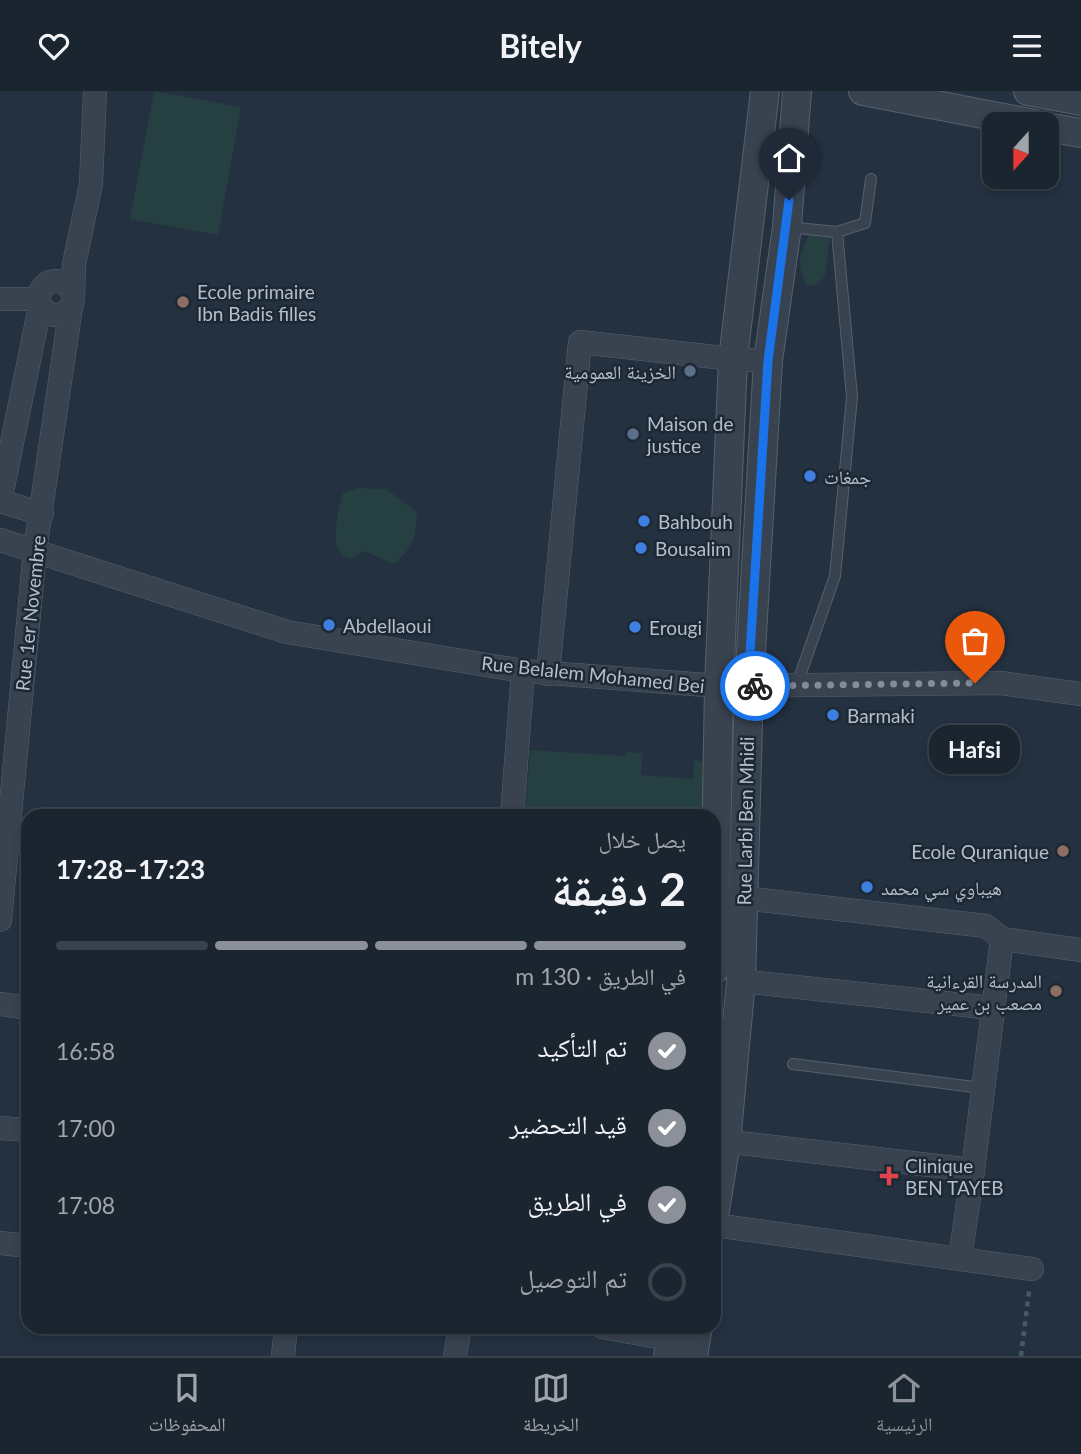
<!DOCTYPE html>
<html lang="ar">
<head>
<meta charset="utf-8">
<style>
  :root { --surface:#1b2530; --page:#242d38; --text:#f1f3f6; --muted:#a0a5ab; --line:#39424c; --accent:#8c9099 }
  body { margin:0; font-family:Lato,"Noto Naskh Arabic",sans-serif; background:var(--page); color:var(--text); direction:rtl; height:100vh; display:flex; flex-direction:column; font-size:26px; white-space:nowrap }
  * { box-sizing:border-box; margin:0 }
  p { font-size:23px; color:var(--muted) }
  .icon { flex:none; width:38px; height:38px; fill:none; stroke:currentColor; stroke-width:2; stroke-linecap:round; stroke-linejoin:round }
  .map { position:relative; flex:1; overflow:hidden; direction:ltr }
  .panel { position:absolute; left:21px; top:718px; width:700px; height:525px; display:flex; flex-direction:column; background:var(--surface); border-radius:21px; box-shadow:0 4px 10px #0003,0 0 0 2px var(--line); direction:rtl }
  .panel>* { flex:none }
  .needle { width:46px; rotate:201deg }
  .buttons { position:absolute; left:982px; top:21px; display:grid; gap:14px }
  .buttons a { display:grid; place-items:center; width:77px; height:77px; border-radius:14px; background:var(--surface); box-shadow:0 4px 10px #0003,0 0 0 2px var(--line); font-size:35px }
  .pin { position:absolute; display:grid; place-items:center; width:60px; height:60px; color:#fff; margin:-72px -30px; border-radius:50% 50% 50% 0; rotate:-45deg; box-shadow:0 0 7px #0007 }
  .pin .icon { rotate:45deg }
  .courier { position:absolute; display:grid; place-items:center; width:70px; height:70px; margin:-35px; border:5px solid #1a73e8; border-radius:50%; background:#fff; color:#222; box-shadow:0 2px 9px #0007 }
  .bubble { position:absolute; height:49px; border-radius:21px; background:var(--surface); box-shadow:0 4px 10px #0003,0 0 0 2px var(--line); font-size:23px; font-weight:700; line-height:49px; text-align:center; direction:rtl }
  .summary em { font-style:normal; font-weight:700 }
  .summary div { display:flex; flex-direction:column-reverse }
  .summary { display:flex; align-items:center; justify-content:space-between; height:119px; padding:0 35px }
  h1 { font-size:46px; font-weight:700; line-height:52px }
  .bar { display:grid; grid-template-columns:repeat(4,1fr); gap:10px 7px; align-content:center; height:84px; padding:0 35px }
  .bar i { height:9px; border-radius:5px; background:var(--line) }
  .bar .on { background:var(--accent) }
  .bar p { grid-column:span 4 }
  ol { padding:0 35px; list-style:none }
  li { display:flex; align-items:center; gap:21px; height:77px }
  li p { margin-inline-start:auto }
  li .icon { padding:7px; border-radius:50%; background:var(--accent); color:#fff; stroke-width:4 }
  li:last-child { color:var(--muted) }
  li i { width:38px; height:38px; border:4px solid var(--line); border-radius:50% }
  header { display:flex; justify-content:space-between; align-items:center; height:91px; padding:0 35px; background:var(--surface); font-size:32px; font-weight:700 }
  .tabs { display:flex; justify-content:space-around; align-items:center; height:98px; border-top:2px solid var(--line); background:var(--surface); font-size:19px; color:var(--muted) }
  .tabs a { display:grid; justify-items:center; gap:4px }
  .tabs .on { color:var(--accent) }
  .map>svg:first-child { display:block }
</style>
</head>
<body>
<header><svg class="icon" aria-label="menu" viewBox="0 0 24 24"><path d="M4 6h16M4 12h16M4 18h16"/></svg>Bitely<svg class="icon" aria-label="heart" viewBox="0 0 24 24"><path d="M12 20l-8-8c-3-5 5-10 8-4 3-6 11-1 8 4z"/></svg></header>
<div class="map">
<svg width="1081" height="1265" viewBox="0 0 1081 1265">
  <rect width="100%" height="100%" fill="#243140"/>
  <g fill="#263f41">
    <polygon points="154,0 241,16 218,144 130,128"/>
    <path d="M820,139L830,147L825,186L816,193L807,195C795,170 800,165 810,141Z"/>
    <path d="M358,397L386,398L417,421C416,447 414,455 394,473L363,460L350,468C325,462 339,419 343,402Z"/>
    <polygon points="530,659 627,665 627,661 643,662 641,684 693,688 694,667 705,674 705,724 525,724"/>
  </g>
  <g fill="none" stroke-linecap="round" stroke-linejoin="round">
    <g stroke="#56616d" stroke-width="12">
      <g id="service">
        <polyline points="787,136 837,141 865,132 871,88"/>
        <polyline points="797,593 835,485 852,306 837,141"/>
        <polyline points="793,973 982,997"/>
      </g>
    </g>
    <g stroke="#56616d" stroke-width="24">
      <g id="minor">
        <circle cx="56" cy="207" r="17"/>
        <polyline points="73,207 74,173 91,93 95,0"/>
        <polyline points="0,208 38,208"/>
        <polyline points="0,410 40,216"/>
        <polyline points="0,410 42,423"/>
        <polyline points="0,449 287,541 523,580 719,595 1001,592 1081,603"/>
        <polyline points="548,583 580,251 733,268 768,270"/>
        <polyline points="512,724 523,580"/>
        <polyline points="727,808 744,807 986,835 1002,848 1081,859"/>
        <polyline points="0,829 35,459 71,216"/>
        <polyline points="741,890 992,917"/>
        <polyline points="0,913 28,917"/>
        <polyline points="0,1037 28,1039"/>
        <polyline points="714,1049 973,1079 1002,848"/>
        <polyline points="714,1134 1032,1178"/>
        <polyline points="0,1152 28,1155"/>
        <polyline points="960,1167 973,1079"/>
        <polyline points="602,1236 685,1251"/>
        <polyline points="283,1265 286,1236"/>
        <polyline points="455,1265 460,1236"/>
      </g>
    </g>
    <g stroke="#56616d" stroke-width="30">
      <g id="tertiary">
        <polyline points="863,0 1035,33"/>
        <polyline points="1028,0 1081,10"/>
        <polyline points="1046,36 1081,42"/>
        <polyline points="714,879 719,595 733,268 765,0"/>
        <polyline points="714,1125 726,1051 741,890 749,595 768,270 787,136 797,0"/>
        <polyline points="668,1265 673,1236"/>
        <polyline points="693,1265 698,1236"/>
      </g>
    </g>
    <polyline stroke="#455c5e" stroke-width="4.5" stroke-dasharray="5 5" stroke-linecap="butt" points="1021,1265 1029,1200"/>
    <use href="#service" stroke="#394350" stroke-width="10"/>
    <use href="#minor" stroke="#394350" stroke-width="23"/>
    <use href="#tertiary" stroke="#394350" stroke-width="28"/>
  </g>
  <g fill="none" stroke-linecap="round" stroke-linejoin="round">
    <polyline stroke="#828d9a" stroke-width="7" stroke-dasharray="0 12.6" points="755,595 975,592"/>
    <polyline stroke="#1a73e8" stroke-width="9" points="755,595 748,595 768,270 789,109"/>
  </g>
  <g fill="#8d6e63" stroke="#1d2835" stroke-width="2.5">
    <circle cx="183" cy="211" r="7"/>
    <circle cx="1063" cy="760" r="7"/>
    <circle cx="1056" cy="900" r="7"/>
  </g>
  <g fill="#5c6f8a" stroke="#1d2835" stroke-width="2.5">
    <circle cx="690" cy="280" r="7"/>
    <circle cx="633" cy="343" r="7"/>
  </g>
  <g fill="#3f7fe0" stroke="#1d2835" stroke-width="2.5">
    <circle cx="810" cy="385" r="7"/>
    <circle cx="644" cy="430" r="7"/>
    <circle cx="641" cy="457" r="7"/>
    <circle cx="329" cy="534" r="7"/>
    <circle cx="635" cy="536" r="7"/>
    <circle cx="833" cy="624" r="7"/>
    <circle cx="867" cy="796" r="7"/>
  </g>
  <path fill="#e0444e" stroke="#1d2835" stroke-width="2.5" d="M885.5 1074.5h7v7h7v7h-7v7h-7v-7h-7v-7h7z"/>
  <g text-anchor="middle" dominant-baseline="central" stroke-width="5" stroke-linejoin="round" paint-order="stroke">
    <g font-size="19" fill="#b5beca" stroke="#1d2835" text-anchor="start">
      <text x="197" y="200">Ecole primaire<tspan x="197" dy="22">Ibn Badis filles</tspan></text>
      <text x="676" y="280" text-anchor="end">الخزينة العمومية</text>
      <text x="647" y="332">Maison de<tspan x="647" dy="22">justice</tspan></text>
      <text x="824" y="385">جمغات</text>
      <text x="658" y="430">Bahbouh</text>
      <text x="655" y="457">Bousalim</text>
      <text x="343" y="534">Abdellaoui</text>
      <text x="649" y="536">Erougi</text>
      <text x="847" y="624">Barmaki</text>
      <text x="1049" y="760" text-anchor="end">Ecole Quranique</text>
      <text x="881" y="796">هيباوي سي محمد</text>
      <text x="1042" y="889" text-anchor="end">المدرسة القرءانية<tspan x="1042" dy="22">مصعب بن عمير</tspan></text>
      <text x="905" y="1074">Clinique<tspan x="905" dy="22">BEN TAYEB</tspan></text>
    </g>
    <g font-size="19" fill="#b5beca" stroke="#1d2835">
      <text transform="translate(30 522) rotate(-84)">Rue 1er Novembre</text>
      <text transform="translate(593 583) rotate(6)">Rue Belalem Mohamed Bei</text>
      <text transform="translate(745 730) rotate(-89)">Rue Larbi Ben Mhidi</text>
    </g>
  </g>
</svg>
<div class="buttons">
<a><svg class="needle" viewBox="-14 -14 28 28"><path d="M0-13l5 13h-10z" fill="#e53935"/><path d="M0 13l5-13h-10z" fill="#a0a5ab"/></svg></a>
</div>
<div class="pin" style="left:975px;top:592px;background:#ea580c"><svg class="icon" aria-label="bag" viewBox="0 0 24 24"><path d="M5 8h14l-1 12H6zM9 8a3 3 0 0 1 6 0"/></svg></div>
<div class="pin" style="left:789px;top:109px;background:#1f2937"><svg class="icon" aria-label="home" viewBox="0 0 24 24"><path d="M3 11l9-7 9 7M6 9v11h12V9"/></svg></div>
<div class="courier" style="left:755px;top:595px"><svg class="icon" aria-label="bike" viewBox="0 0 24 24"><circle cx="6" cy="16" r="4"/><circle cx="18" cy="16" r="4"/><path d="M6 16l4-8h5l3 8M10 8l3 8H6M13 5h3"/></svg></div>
<div class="bubble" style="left:929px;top:634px;width:91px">Hafsi</div>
<section class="panel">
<div class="summary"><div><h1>2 دقيقة</h1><p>يصل خلال</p></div><em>17:23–17:28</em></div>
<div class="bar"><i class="on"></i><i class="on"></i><i class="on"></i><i></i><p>في الطريق · 130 m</p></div>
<ol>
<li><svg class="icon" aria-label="check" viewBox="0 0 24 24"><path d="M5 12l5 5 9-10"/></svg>تم التأكيد<p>16:58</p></li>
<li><svg class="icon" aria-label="check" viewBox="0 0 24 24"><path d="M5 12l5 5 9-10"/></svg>قيد التحضير<p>17:00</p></li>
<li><svg class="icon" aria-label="check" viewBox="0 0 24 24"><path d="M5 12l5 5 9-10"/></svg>في الطريق<p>17:08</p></li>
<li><i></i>تم التوصيل</li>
</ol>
</section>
</div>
<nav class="tabs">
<a class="on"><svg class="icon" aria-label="home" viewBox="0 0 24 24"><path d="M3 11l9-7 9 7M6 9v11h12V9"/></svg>الرئيسية</a>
<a><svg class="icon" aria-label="map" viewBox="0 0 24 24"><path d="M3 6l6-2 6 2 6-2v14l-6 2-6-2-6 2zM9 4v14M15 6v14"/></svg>الخريطة</a>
<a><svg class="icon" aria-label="saved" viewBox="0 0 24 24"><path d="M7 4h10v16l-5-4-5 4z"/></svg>المحفوظات</a>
</nav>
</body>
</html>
